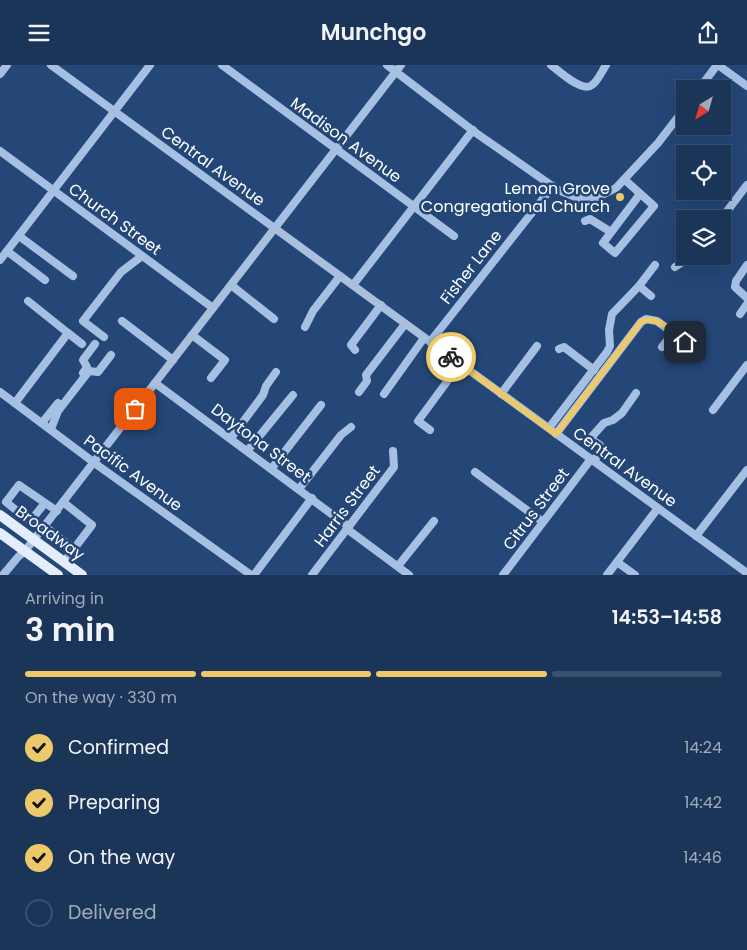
<!DOCTYPE html>
<html lang="en">
<head>
<meta charset="utf-8">
<style>
  :root { --surface:#1b3559; --page:#243d5f; --text:#f1f3f6; --muted:#a0abba; --line:#39506f; --accent:#edc96a }
  body { margin:0; font-family:Poppins,sans-serif; background:var(--page); color:var(--text); height:100vh; display:flex; flex-direction:column; font-size:19px; white-space:nowrap }
  * { box-sizing:border-box; margin:0 }
  p { font-size:16px; color:var(--muted) }
  .icon { flex:none; width:28px; height:28px; fill:none; stroke:currentColor; stroke-width:2; stroke-linecap:round; stroke-linejoin:round }
  .map { position:relative; height:510px; overflow:hidden }
  .panel { display:flex; flex-direction:column; background:var(--surface); flex:1 }
  .panel>* { flex:none }
  .needle { width:32px; rotate:217deg }
  .controls { position:absolute; left:676px; top:15px; display:grid; gap:10px }
  .controls a { display:grid; place-items:center; width:55px; height:55px; border-radius:0px; background:var(--surface); box-shadow:0 5px 20px #0002,0 0 0 1px var(--line); font-size:25px }
  .pin { position:absolute; display:grid; place-items:center; width:42px; height:42px; color:#fff; margin:-21px; border-radius:10px; box-shadow:0 2px 8px #0006 }
  .courier { position:absolute; display:grid; place-items:center; width:50px; height:50px; margin:-25px; border:4px solid #edc96a; border-radius:50%; background:#fff; color:#222; box-shadow:0 1px 6px #0007 }
  .headline em { font-style:normal; font-weight:600 }
  .headline div { display:flex; flex-direction:column-reverse }
  .headline { display:flex; align-items:center; justify-content:space-between; height:85px; padding:0 25px }
  h1 { font-size:32px; font-weight:600; line-height:38px }
  .bar { display:grid; grid-template-columns:repeat(4,1fr); gap:8px 5px; align-content:center; height:60px; padding:0 25px }
  .bar i { height:6px; border-radius:4px; background:var(--line) }
  .bar .selected { background:var(--accent) }
  .bar p { grid-column:span 4 }
  ol { padding:0 25px; list-style:none }
  li { display:flex; align-items:center; gap:15px; height:55px }
  li p { margin-inline-start:auto }
  li .icon { padding:5px; border-radius:50%; background:var(--accent); color:#111; stroke-width:4 }
  li:last-child { color:var(--muted) }
  li i { width:28px; height:28px; border:2px solid var(--line); border-radius:50% }
  header { display:flex; justify-content:space-between; align-items:center; height:65px; padding:0 25px; background:var(--surface); font-size:22px; font-weight:600 }
  .map>svg:first-child { display:block }
</style>
</head>
<body>
<header><svg class="icon" aria-label="menu" viewBox="0 0 24 24"><path d="M4 6h16M4 12h16M4 18h16"/></svg>Munchgo<svg class="icon" aria-label="share" viewBox="0 0 24 24"><path d="M12 15V3M7 8l5-5 5 5M5 13v7h14v-7"/></svg></header>
<div class="map">
<svg width="747" height="510" viewBox="0 0 747 510">
  <rect width="100%" height="100%" fill="#244777"/>
  <g fill="none" stroke-linecap="round" stroke-linejoin="round">
    <g stroke="#a5c0e3" stroke-width="8">
      <polyline points="51,0 747,508"/>
      <polyline points="222,0 454,171"/>
      <polyline points="387,0 476,68 558,125 578,133 598,132 616,123 658,78 685,43"/>
      <path d="M551,0C559,6 582,28 592,20C598,16 602,6 606,0"/>
      <polyline points="718,0 747,21"/>
      <polyline points="0,9 7,0"/>
      <polyline points="699,24 717,0"/>
      <polyline points="0,86 213,243"/>
      <polyline points="625,115 654,141 615,188 603,178 640,129"/>
      <polyline points="721,154 747,120"/>
      <polyline points="585,156 590,154 611,167"/>
      <polyline points="19,171 73,211"/>
      <polyline points="7,186 45,215"/>
      <polyline points="0,195 150,0"/>
      <polyline points="747,200 736,216 735,222 747,233"/>
      <polyline points="675,202 692,191"/>
      <polyline points="231,220 274,254"/>
      <polyline points="353,220 473,65"/>
      <polyline points="639,221 651,231"/>
      <polyline points="740,249 747,239"/>
      <polyline points="122,256 173,295"/>
      <polyline points="305,262 313,246 340,211"/>
      <polyline points="68,268 82,279"/>
      <polyline points="192,270 225,295 211,313"/>
      <polyline points="104,272 83,256 121,207 142,191"/>
      <polyline points="430,277 553,121"/>
      <polyline points="662,282 673,268"/>
      <polyline points="559,284 564,282 594,305"/>
      <polyline points="355,285 351,280 381,240"/>
      <polyline points="83,308 87,302 83,295 95,279"/>
      <polyline points="155,318 349,462"/>
      <polyline points="0,327 100,402 251,510"/>
      <polyline points="359,327 367,316 366,310 405,259"/>
      <polyline points="384,329 424,273"/>
      <polyline points="501,329 537,281"/>
      <polyline points="15,338 68,268 28,236"/>
      <polyline points="713,345 747,300"/>
      <polyline points="42,358 58,338"/>
      <polyline points="549,363 607,287 610,281 609,265 612,249 639,221 655,200"/>
      <polyline points="51,364 58,346 89,306 98,307 111,290"/>
      <polyline points="430,365 418,356 460,299"/>
      <polyline points="556,369 641,257 646,254 657,256 697,286"/>
      <polyline points="231,373 263,330 266,321 276,307"/>
      <polyline points="588,376 604,358 613,355 622,348 636,328"/>
      <polyline points="587,379 588,376 594,376 600,380 600,387 594,396"/>
      <polyline points="248,385 293,330"/>
      <polyline points="272,403 321,340"/>
      <polyline points="475,407 543,457"/>
      <polyline points="299,424 341,370 351,362"/>
      <polyline points="63,437 92,460 64,497"/>
      <polyline points="45,438 32,454 27,454 6,437 19,420 57,446"/>
      <polyline points="44,461 74,484"/>
      <polyline points="347,464 409,510"/>
      <polyline points="696,471 747,405"/>
      <polyline points="617,497 635,510"/>
      <polyline points="398,501 434,456"/>
      <polyline points="3,510 18,492 25,486 401,0"/>
      <polyline points="254,510 312,433"/>
      <polyline points="312,510 394,402 393,386"/>
      <polyline points="503,510 591,394"/>
      <polyline points="607,510 658,443"/>
    </g>
    <g stroke="#e4edfc" stroke-width="10">
      <polyline points="0,450 82,510"/>
      <polyline points="0,468 58,510"/>
    </g>
  </g>
  <g fill="none" stroke-linecap="round" stroke-linejoin="round">
    <polyline stroke="#b2bfcf" stroke-width="5" stroke-dasharray="0 9" points="135,344 275,163 451,292"/>
    <path stroke="#edc96a" stroke-width="6" d="M451,292L556,369L641,257C657,249 673,268 685,277"/>
  </g>
  <circle fill="#edc96a" stroke="#244777" stroke-width="2" cx="620" cy="132" r="5"/>
  <g text-anchor="middle" dominant-baseline="central" stroke-width="5" stroke-linejoin="round" paint-order="stroke">
    <g font-size="16" fill="#fff" stroke="#244777">
      <text transform="translate(346 75) rotate(36)">Madison Avenue</text>
      <text transform="translate(213 101) rotate(36)">Central Avenue</text>
      <text transform="translate(115 154) rotate(36)">Church Street</text>
      <text transform="translate(471 202) rotate(-52)">Fisher Lane</text>
      <text transform="translate(261 378) rotate(37)">Daytona Street</text>
      <text transform="translate(625 402) rotate(36)">Central Avenue</text>
      <text transform="translate(133 408) rotate(36)">Pacific Avenue</text>
      <text transform="translate(347 441) rotate(-53)">Harris Street</text>
      <text transform="translate(536 444) rotate(-53)">Citrus Street</text>
      <text transform="translate(50 468) rotate(36)">Broadway</text>
    </g>
    <g font-size="16" fill="#fff" stroke="#244777" text-anchor="end">
      <text x="610" y="123">Lemon Grove<tspan x="610" dy="18">Congregational Church</tspan></text>
    </g>
  </g>
</svg>
<div class="controls">
<a><svg class="needle" viewBox="-14 -14 28 28"><path d="M0-13l5 13h-10z" fill="#e53935"/><path d="M0 13l5-13h-10z" fill="#a0abba"/></svg></a>
<a><svg class="icon" aria-label="locate" viewBox="0 0 24 24"><circle cx="12" cy="12" r="6"/><path d="M12 2v4M12 18v4M2 12h4M18 12h4"/></svg></a>
<a><svg class="icon" aria-label="layers" viewBox="0 0 24 24"><path d="M12 4l9 5-9 5-9-5zM3 14l9 5 9-5"/></svg></a>
</div>
<div class="pin" style="left:135px;top:344px;background:#ea580c"><svg class="icon" aria-label="bag" viewBox="0 0 24 24"><path d="M5 8h14l-1 12H6zM9 8a3 3 0 0 1 6 0"/></svg></div>
<div class="pin" style="left:685px;top:277px;background:#1f2937"><svg class="icon" aria-label="home" viewBox="0 0 24 24"><path d="M3 11l9-7 9 7M6 9v11h12V9"/></svg></div>
<div class="courier" style="left:451px;top:292px"><svg class="icon" aria-label="bike" viewBox="0 0 24 24"><circle cx="6" cy="16" r="4"/><circle cx="18" cy="16" r="4"/><path d="M6 16l4-8h5l3 8M10 8l3 8H6M13 5h3"/></svg></div>
</div>
<section class="panel">
<div class="headline"><div><h1>3 min</h1><p>Arriving in</p></div><em>14:53–14:58</em></div>
<div class="bar"><i class="selected"></i><i class="selected"></i><i class="selected"></i><i></i><p>On the way · 330 m</p></div>
<ol>
<li><svg class="icon" aria-label="check" viewBox="0 0 24 24"><path d="M5 12l5 5 9-10"/></svg>Confirmed<p>14:24</p></li>
<li><svg class="icon" aria-label="check" viewBox="0 0 24 24"><path d="M5 12l5 5 9-10"/></svg>Preparing<p>14:42</p></li>
<li><svg class="icon" aria-label="check" viewBox="0 0 24 24"><path d="M5 12l5 5 9-10"/></svg>On the way<p>14:46</p></li>
<li><i></i>Delivered</li>
</ol>
</section>
</body>
</html>
